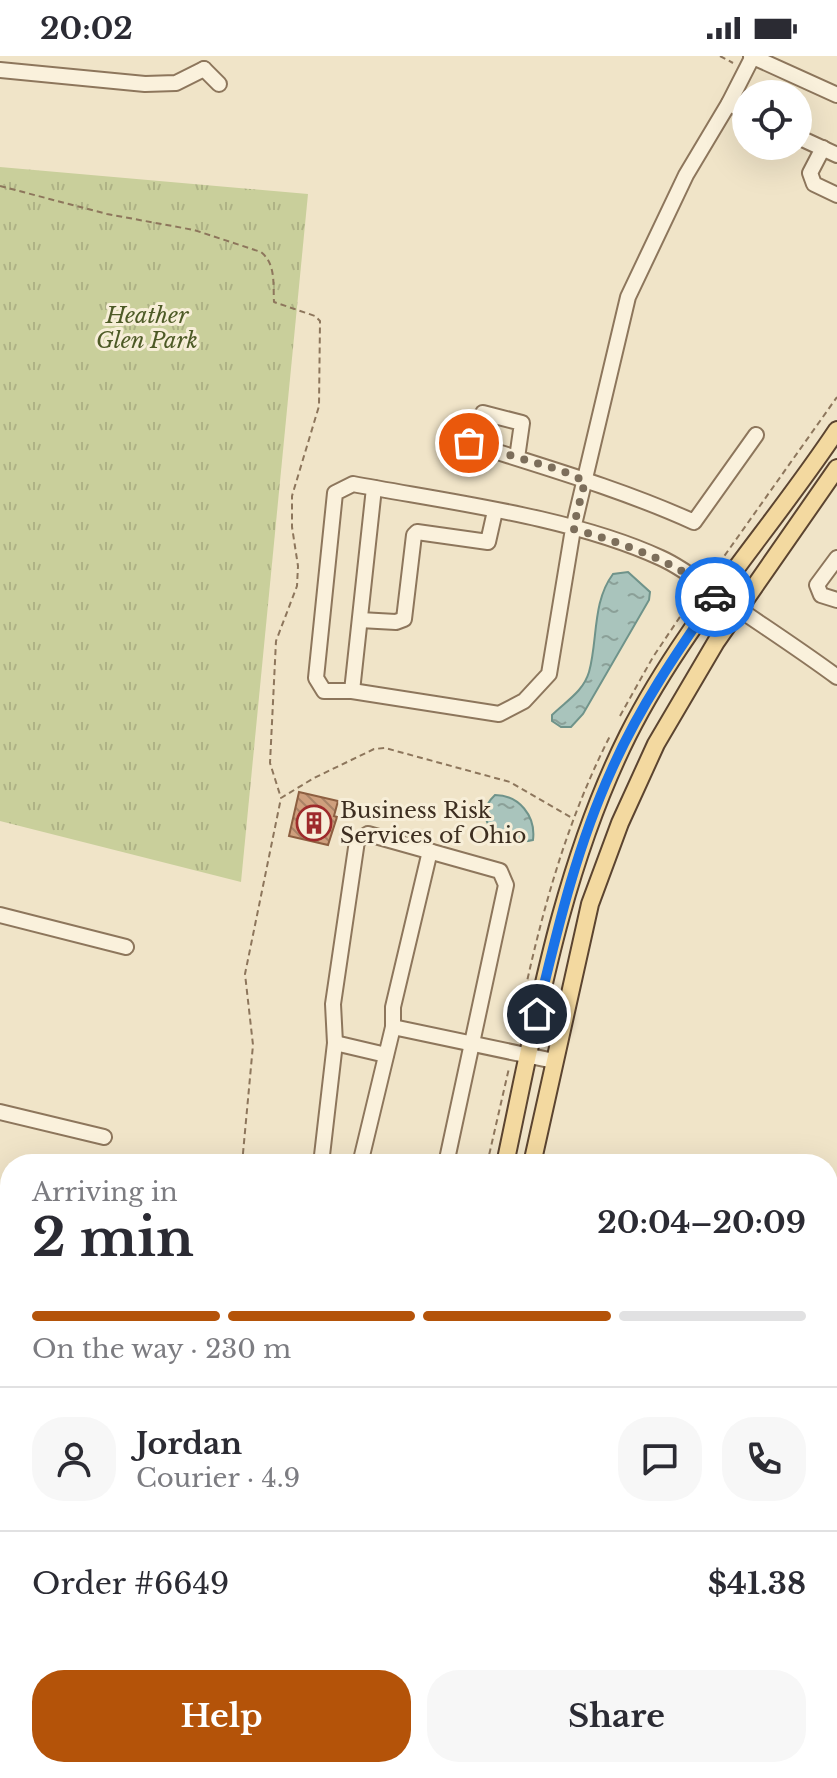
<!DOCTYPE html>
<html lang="en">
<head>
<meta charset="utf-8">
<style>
  :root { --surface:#fff; --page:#f7f7f7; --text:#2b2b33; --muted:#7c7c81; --line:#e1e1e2; --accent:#b45309 }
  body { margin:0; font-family:"Libre Baskerville",serif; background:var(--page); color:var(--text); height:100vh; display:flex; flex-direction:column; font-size:30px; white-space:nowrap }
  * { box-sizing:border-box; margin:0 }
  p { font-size:26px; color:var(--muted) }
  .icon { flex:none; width:44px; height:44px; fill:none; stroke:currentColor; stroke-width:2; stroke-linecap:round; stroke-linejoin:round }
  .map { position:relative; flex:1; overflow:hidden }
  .side { position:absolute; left:0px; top:1098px; width:838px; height:624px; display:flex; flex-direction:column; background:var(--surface); border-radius:32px 32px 0 0; box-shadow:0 8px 32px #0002 }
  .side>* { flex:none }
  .fabs { position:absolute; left:732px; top:24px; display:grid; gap:16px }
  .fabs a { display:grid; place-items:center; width:80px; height:80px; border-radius:50%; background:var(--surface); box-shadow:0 8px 32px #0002; font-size:40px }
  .pin { position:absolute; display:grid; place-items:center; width:68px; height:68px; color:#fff; margin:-34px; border:4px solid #fff; border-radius:50%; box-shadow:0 2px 8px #0007 }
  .courier { position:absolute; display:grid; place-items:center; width:80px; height:80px; margin:-40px; border:6px solid #1a73e8; border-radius:50%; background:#fff; color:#222; box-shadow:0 2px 10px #0007 }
  .headline em { font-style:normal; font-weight:700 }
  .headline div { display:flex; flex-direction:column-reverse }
  .headline { display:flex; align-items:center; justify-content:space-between; height:136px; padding:0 32px }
  h1 { font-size:52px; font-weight:700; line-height:60px }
  .bar { display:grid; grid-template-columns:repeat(4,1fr); gap:12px 8px; align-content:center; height:96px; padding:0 32px }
  .bar i { height:10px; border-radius:6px; background:var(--line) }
  .bar .active { background:var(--accent) }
  .bar p { grid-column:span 4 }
  .line { display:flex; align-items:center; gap:20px; padding:0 32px; border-top:2px solid var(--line) }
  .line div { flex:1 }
  .round { display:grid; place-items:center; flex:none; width:84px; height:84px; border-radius:32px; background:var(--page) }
  .primary-button { display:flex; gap:16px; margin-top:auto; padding:16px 32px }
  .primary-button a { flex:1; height:92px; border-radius:32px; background:var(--accent); color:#fff; font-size:32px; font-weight:700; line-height:92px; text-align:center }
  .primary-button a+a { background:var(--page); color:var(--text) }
  .status { display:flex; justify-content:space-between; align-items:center; height:56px; padding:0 40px; background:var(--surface); direction:ltr }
  .status svg { height:22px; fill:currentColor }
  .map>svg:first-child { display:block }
</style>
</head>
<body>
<div class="status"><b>20:02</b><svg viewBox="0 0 49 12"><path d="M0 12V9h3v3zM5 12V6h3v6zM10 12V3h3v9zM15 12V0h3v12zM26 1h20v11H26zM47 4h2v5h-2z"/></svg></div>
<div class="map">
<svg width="837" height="1722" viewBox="0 0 837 1722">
  <defs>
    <pattern id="park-tufts" width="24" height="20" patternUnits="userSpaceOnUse" patternTransform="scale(2)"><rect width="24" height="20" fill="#c9cf9b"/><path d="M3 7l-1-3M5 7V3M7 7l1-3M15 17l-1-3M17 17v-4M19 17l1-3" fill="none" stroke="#aeb285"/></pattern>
    <pattern id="water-ripples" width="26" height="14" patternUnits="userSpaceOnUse" patternTransform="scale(2)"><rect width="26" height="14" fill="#a9c4bc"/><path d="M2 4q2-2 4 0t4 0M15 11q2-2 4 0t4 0" fill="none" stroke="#8ba098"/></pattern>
    <pattern id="building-back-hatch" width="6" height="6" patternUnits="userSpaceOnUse" patternTransform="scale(2)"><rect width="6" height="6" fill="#cf9f7d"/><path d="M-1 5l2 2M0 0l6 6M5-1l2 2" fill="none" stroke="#a98266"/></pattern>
  </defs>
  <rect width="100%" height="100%" fill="#f0e4c8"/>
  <polygon fill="url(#park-tufts)" points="0,111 308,138 241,826 0,765"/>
  <g fill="url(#water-ripples)" stroke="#6f938a" stroke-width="2">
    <path d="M628,516L650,536L649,544L583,658L571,671H561L552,665V659C566,645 583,636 589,616C598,584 592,546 613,518Z"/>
    <path d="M495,739C519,739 536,760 533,784C505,791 467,765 495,739Z"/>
  </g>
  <polygon fill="url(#building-back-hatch)" stroke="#8d5f41" stroke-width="2" points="299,736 338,745 334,760 337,761 328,789 289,780"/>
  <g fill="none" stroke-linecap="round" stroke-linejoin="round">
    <g stroke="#8d765c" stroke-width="18">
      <g id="minor">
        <polyline points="751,0 837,39"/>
        <path d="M753,0L729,47L686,119L628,241L573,473L549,618L524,645L499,658L352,635H324L316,622L335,437L353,428C449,446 572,461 661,502C681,511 699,525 717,538C757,566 798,592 837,621"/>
        <polyline points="204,13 219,28"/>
        <polyline points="0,14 145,28 176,27 204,13"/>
        <polyline points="729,47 746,57"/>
        <polyline points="798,81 837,99"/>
        <polyline points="823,92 810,117 814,128 837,139"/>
        <path d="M517,402L522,367L483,357L469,387C544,411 621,433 694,466L756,379"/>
        <polyline points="837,502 817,529 821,539 837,544"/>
        <polyline points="360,564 396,566 404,563 414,479 417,476 488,486 495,455"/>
        <polyline points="352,635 374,432"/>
        <polyline points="0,859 126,891"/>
        <polyline points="393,971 393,951 430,795"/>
        <polyline points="335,987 386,999"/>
        <polyline points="0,1056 104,1081"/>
        <polyline points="321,1108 335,987 333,948 357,785 368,778 500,815 506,829 446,1108"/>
        <polyline points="360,1108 393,971 554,1005"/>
        <polyline points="828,1304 830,1268 837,1228"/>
        <polyline points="828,1321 837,1321"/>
        <polyline points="828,1346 837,1402"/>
        <polyline points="828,1651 837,1640"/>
        <polyline points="0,1685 10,1685"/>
        <polyline points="232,1712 232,1716 281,1722"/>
        <polyline points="30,1722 31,1712"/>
        <polyline points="297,1722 309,1712"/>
        <polyline points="731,1722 749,1712"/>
      </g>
    </g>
    <g stroke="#5b4430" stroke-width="20">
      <g id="major">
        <path d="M505,1108C536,963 561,813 628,679C684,568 769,476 837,374"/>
        <polyline points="532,1108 590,848 620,767 656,688 716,586 837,412"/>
        <polyline points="0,1343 10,1346"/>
        <polyline points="0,1368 10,1371"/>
        <polyline points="411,1712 413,1722"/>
        <polyline points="436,1712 439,1722"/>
        <polyline points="726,1712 731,1722"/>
        <polyline points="754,1712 760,1722"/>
      </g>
    </g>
    <g stroke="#8d765c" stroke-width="2" stroke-dasharray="6 4" stroke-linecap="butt">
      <polyline points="720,0 733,7"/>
      <path d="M0,130L107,158L194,174L261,196C276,208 273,228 274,246L315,260L320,265L319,350L292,440V471L298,510L297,530L276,585L270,707L281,742"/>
      <polyline points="713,516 837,341"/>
      <polyline points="620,660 653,601 694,540"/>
      <path d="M515,982C536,878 561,776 610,680"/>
      <polyline points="242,1108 253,989 245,918 281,742 314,722 374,693 385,692 510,726 572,762"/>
      <polyline points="487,1108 509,1012"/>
      <polyline points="394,1712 396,1722"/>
      <polyline points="778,1712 785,1715"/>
      <polyline points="175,1722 180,1712"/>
    </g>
    <use href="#minor" stroke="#faf1dc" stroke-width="14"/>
    <use href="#major" stroke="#f3d9a0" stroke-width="16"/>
  </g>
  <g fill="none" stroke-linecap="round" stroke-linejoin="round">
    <path stroke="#7c6e5b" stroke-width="8" stroke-dasharray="0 14.4" d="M469,387L560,414L585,425L573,473C626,488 673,505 718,538L715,541"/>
    <path stroke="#1a73e8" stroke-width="10" d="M537,958C557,875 576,792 612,713C639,652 677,596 715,541"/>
  </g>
  <defs>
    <g id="building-ring" transform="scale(1.8)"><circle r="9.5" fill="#f7eed8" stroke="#9e2a2b" stroke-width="1.5"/><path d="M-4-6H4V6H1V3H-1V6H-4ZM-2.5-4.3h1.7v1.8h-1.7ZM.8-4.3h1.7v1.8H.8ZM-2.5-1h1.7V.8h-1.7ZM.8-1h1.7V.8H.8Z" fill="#9e2a2b"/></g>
  </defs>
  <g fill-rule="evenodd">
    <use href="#building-ring" x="314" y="767"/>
  </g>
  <g text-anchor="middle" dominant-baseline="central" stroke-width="6" stroke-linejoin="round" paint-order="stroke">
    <g font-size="22" font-style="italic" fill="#4d5a26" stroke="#f7eed8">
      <text x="147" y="259">Heather<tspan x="147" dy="25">Glen Park</tspan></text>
    </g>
    <g font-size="22" fill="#3d2e20" stroke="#f7eed8" text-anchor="start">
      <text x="340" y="754">Business Risk<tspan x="340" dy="25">Services of Ohio</tspan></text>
    </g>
  </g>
</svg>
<div class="fabs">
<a><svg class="icon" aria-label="locate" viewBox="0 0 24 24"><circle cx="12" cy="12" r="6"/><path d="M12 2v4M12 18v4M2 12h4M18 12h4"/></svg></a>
</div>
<div class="pin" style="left:469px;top:387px;background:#ea580c"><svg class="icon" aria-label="bag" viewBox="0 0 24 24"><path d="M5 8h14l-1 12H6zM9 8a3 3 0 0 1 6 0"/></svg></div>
<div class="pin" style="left:537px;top:958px;background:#1f2937"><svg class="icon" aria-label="home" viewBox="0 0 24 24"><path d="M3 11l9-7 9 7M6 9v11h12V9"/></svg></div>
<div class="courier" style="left:715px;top:541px"><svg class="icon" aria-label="car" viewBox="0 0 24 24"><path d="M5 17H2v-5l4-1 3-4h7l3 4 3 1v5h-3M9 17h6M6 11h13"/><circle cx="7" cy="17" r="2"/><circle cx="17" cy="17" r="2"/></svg></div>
<section class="side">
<div class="headline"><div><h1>2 min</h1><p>Arriving in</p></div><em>20:04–20:09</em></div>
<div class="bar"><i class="active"></i><i class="active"></i><i class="active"></i><i></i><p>On the way · 230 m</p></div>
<div class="line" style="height:144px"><a class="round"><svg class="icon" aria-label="person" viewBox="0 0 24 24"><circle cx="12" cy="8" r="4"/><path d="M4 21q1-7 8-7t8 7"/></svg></a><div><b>Jordan</b><p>Courier · 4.9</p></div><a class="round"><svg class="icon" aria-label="chat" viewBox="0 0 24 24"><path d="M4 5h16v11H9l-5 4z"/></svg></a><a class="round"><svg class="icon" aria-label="phone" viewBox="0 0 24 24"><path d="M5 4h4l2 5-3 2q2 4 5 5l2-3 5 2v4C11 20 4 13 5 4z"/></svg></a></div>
<div class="line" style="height:104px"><div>Order #6649</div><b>$41.38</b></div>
<div class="primary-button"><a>Help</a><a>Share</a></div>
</section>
</div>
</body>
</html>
